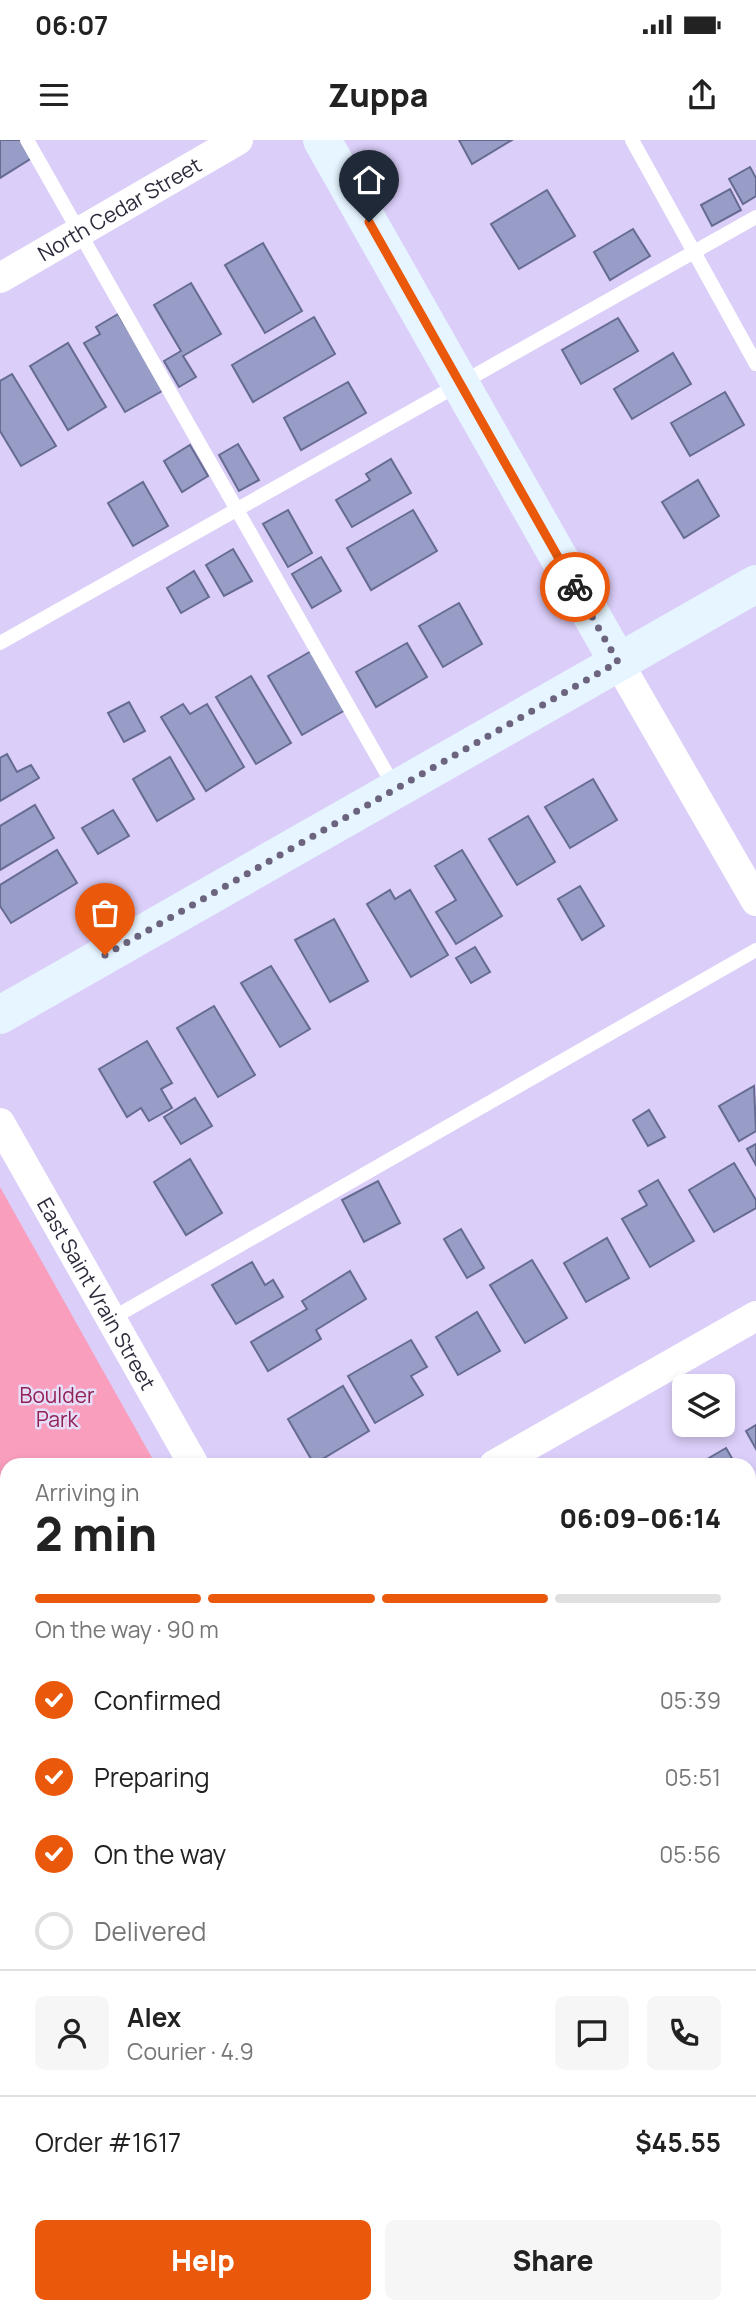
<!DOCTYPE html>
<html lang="en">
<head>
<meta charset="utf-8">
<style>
  :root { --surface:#fff; --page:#f6f6f6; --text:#222; --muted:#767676; --line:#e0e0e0; --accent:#ea580c }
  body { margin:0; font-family:Manrope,sans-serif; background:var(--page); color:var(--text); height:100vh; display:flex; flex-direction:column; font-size:26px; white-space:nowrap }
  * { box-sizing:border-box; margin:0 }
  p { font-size:23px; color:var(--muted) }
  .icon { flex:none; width:38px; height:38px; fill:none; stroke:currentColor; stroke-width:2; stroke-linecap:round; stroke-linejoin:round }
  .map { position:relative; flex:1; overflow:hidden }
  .panel { position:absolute; left:0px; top:1318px; width:756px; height:856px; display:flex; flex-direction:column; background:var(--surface); border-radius:21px 21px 0 0; box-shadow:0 4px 10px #0003 }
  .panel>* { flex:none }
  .tools { position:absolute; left:672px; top:1234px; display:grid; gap:14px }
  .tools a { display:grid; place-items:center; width:63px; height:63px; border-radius:10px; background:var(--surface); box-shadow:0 4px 10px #0003; font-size:35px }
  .pin { position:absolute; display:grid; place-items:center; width:60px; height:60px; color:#fff; margin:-72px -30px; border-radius:50% 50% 50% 0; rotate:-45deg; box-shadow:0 0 7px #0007 }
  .pin .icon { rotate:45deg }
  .courier { position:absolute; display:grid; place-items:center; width:70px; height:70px; margin:-35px; border:5px solid #ea580c; border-radius:50%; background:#fff; color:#222; box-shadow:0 2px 9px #0007 }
  .headline em { font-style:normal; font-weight:800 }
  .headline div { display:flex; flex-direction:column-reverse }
  .headline { display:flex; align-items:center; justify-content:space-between; height:119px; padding:0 35px }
  h1 { font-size:46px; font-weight:800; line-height:52px }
  .bar { display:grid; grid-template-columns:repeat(4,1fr); gap:10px 7px; align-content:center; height:84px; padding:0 35px }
  .bar i { height:9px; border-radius:5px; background:var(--line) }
  .bar .active { background:var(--accent) }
  .bar p { grid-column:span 4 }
  .line { display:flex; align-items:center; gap:18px; padding:0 35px; border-top:2px solid var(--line) }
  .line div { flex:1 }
  .round { display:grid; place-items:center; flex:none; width:74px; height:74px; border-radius:10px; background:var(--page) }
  ol { padding:0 35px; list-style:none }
  li { display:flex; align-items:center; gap:21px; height:77px }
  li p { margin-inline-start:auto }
  li .icon { padding:7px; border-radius:50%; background:var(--accent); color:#fff; stroke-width:4 }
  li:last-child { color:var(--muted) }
  li i { width:38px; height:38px; border:4px solid var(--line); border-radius:50% }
  .cta { display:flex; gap:14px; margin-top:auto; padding:14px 35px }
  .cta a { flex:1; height:80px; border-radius:10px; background:var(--accent); color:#fff; font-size:28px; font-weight:800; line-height:80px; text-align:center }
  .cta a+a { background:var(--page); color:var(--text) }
  .status { display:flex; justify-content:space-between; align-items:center; height:49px; padding:0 35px; background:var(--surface); direction:ltr }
  .status svg { height:19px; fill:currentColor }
  header { display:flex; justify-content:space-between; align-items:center; height:91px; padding:0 35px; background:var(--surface); font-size:32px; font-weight:800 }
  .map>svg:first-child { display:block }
</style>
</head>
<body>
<div class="status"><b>06:07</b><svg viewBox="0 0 49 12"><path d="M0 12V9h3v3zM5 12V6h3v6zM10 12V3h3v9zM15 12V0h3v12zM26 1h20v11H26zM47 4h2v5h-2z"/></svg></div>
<header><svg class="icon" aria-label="menu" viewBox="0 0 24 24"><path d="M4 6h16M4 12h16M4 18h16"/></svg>Zuppa<svg class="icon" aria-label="share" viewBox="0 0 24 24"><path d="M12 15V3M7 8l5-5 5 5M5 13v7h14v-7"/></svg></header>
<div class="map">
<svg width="756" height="2172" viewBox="0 0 756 2172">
  <rect width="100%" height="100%" fill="#dbcef9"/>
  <polygon fill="#f99ebd" points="0,1047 156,1325 7,1325 7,2166 257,2167 247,2172 0,2172"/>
  <g fill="#979dc6" stroke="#666b92" stroke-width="2">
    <polygon points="0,0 21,0 32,18 0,38"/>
    <polygon points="459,0 512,0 472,24"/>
    <polygon points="750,27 756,38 756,56 743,64 729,39"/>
    <polygon points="730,49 741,70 712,86 701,65"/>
    <polygon points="547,50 575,96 519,129 491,84"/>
    <polygon points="633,89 650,116 610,140 594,112"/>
    <polygon points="263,103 302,171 265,193 225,125"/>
    <polygon points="191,143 221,194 183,216 196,237 179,247 164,221 181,211 154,165"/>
    <polygon points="118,174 164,250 125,272 84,203 100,194 96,187"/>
    <polygon points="314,177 335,214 253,262 232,225"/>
    <polygon points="618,178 638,211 581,244 562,210"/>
    <polygon points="68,203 106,267 68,290 30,226"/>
    <polygon points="673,213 691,244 632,279 614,249"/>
    <polygon points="12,234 56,306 21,326 0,291 0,241"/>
    <polygon points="348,242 366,273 301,310 284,278"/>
    <polygon points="725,252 744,285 690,316 671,283"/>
    <polygon points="238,304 259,340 239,351 219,315"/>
    <polygon points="190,305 208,336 182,352 164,321"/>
    <polygon points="391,319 411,353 352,387 336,360 370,340 366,334"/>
    <polygon points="698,340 719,376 684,398 662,362"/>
    <polygon points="143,342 168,386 133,406 108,363"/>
    <polygon points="288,370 312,413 288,427 263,384"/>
    <polygon points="413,370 437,411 371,450 347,408"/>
    <polygon points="233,409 252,441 224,456 206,425"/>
    <polygon points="321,417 341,451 312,468 292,434"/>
    <polygon points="194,431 209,457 181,473 167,448"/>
    <polygon points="459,463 482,504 443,527 419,486"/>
    <polygon points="407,503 427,537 376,567 356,532"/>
    <polygon points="313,510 347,569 302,595 268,536"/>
    <polygon points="251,536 291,603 256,624 216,557"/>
    <polygon points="129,562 145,591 124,602 108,573"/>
    <polygon points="183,564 190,574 207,564 244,627 206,651 161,577"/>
    <polygon points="7,614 17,632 31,625 39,638 0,661 0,618"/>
    <polygon points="170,617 194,659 157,681 133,639"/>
    <polygon points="593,639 617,680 570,708 545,667"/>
    <polygon points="35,665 54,698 0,730 0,686"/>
    <polygon points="113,670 129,696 98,714 82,688"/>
    <polygon points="528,676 555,722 517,745 489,699"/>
    <polygon points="57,710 77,743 11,783 0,766 0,745"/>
    <polygon points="462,710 502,776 456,804 436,772 456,760 435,726"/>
    <polygon points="580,746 604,786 582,800 558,759"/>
    <polygon points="390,750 395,759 410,750 448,815 411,837 367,764"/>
    <polygon points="334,779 368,841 330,862 295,800"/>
    <polygon points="475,807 490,832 471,843 456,818"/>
    <polygon points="271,826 310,889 280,907 241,843"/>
    <polygon points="214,866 255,935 218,957 177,888"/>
    <polygon points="147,901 172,943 161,949 172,968 149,981 141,968 127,977 99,929"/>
    <polygon points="754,946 756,991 739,1001 719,966"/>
    <polygon points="195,958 212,986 181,1004 164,977"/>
    <polygon points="649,970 665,997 648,1006 633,980"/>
    <polygon points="756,1004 756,1025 747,1009"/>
    <polygon points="190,1019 222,1073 186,1095 154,1042"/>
    <polygon points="734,1023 756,1060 756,1068 714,1092 689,1050"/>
    <polygon points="658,1040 694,1101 650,1127 622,1079 647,1065 639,1051"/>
    <polygon points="378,1041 400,1083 364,1102 342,1060"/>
    <polygon points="461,1089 484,1128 467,1138 444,1099"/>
    <polygon points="607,1098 629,1138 586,1162 564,1123"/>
    <polygon points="532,1120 567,1178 525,1203 490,1145"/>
    <polygon points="252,1122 265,1145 273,1140 283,1157 236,1184 212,1145"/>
    <polygon points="350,1131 366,1159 316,1190 321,1199 268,1231 251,1202 307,1169 302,1161"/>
    <polygon points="477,1172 500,1211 458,1235 436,1197"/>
    <polygon points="411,1200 427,1227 411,1236 423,1255 375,1283 348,1236"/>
    <polygon points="343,1246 369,1291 314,1324 288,1279"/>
    <polygon points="756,1285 756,1309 746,1291"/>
    <polygon points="726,1308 736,1325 697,1325"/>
    <polygon points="756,1747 756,1781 749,1769 749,1752"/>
    <polygon points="756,2004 756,2172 505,2172 514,2166 749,2166 749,2033 754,2030 749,2022 749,2009"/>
  </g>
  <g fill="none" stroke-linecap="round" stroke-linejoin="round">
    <g stroke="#fff" stroke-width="14">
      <polyline points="27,0 395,648"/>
      <polyline points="632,0 756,224"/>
      <polyline points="0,503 756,77"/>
      <polyline points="111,1179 756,810"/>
      <polyline points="749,1545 756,1541"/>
    </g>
    <g stroke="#fff" stroke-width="30">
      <path id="s1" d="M0,138L238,0"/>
      <polyline points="618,522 756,761"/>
      <path id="s2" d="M0,983L194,1325"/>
      <polyline points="494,1325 756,1176"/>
      <polyline points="749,1906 756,1902"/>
      <polyline points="749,1971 756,1967"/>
      <polyline points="307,2172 318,2166"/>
    </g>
    <g stroke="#e6f5ff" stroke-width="38">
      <polyline points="322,0 618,522"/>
      <polyline points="0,875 756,444"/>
    </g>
  </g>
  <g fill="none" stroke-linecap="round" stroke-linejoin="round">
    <polyline stroke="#6c647e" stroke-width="7" stroke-dasharray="0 12.6" points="105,815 618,522 575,447"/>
    <polyline stroke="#ea580c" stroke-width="9" points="369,82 575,447"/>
  </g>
  <g text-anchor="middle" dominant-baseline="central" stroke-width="5" stroke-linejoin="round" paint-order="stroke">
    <g font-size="21" fill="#302b3c" stroke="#e6def9">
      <text stroke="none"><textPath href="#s1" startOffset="138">North Cedar Street</textPath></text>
      <text stroke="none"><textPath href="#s2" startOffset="196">East Saint Vrain Street</textPath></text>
    </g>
    <g font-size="21" fill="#912053" stroke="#e6def9">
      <text x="57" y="1255">Boulder<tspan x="57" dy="24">Park</tspan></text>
    </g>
  </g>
</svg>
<div class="tools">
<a><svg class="icon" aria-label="layers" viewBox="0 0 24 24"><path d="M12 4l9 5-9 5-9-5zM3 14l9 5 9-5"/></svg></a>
</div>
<div class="pin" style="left:105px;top:815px;background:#ea580c"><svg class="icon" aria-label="bag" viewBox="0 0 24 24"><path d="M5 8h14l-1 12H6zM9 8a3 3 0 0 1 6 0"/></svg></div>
<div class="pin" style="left:369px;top:82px;background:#1f2937"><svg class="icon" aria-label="home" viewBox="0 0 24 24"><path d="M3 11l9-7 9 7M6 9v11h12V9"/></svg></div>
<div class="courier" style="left:575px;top:447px"><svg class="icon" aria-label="bike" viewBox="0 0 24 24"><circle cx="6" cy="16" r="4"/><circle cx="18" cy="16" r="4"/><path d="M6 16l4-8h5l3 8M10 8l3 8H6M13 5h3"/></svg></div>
<section class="panel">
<div class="headline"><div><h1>2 min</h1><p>Arriving in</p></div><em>06:09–06:14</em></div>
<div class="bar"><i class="active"></i><i class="active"></i><i class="active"></i><i></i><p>On the way · 90 m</p></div>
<ol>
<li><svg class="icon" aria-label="check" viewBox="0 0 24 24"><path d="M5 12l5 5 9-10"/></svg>Confirmed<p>05:39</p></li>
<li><svg class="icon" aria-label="check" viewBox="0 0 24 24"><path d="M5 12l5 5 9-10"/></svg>Preparing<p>05:51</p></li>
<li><svg class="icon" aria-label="check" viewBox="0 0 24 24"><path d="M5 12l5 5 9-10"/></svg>On the way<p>05:56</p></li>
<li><i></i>Delivered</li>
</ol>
<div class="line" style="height:126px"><a class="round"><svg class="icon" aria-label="person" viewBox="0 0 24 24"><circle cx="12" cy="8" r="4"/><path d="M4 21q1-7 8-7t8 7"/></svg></a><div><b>Alex</b><p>Courier · 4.9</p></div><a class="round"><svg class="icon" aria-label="chat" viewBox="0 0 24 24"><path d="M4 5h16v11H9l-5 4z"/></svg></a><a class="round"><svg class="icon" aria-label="phone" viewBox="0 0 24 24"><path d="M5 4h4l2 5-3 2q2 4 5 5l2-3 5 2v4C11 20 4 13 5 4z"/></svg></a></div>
<div class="line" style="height:91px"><div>Order #1617</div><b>$45.55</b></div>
<div class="cta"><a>Help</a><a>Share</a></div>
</section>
</div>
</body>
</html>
